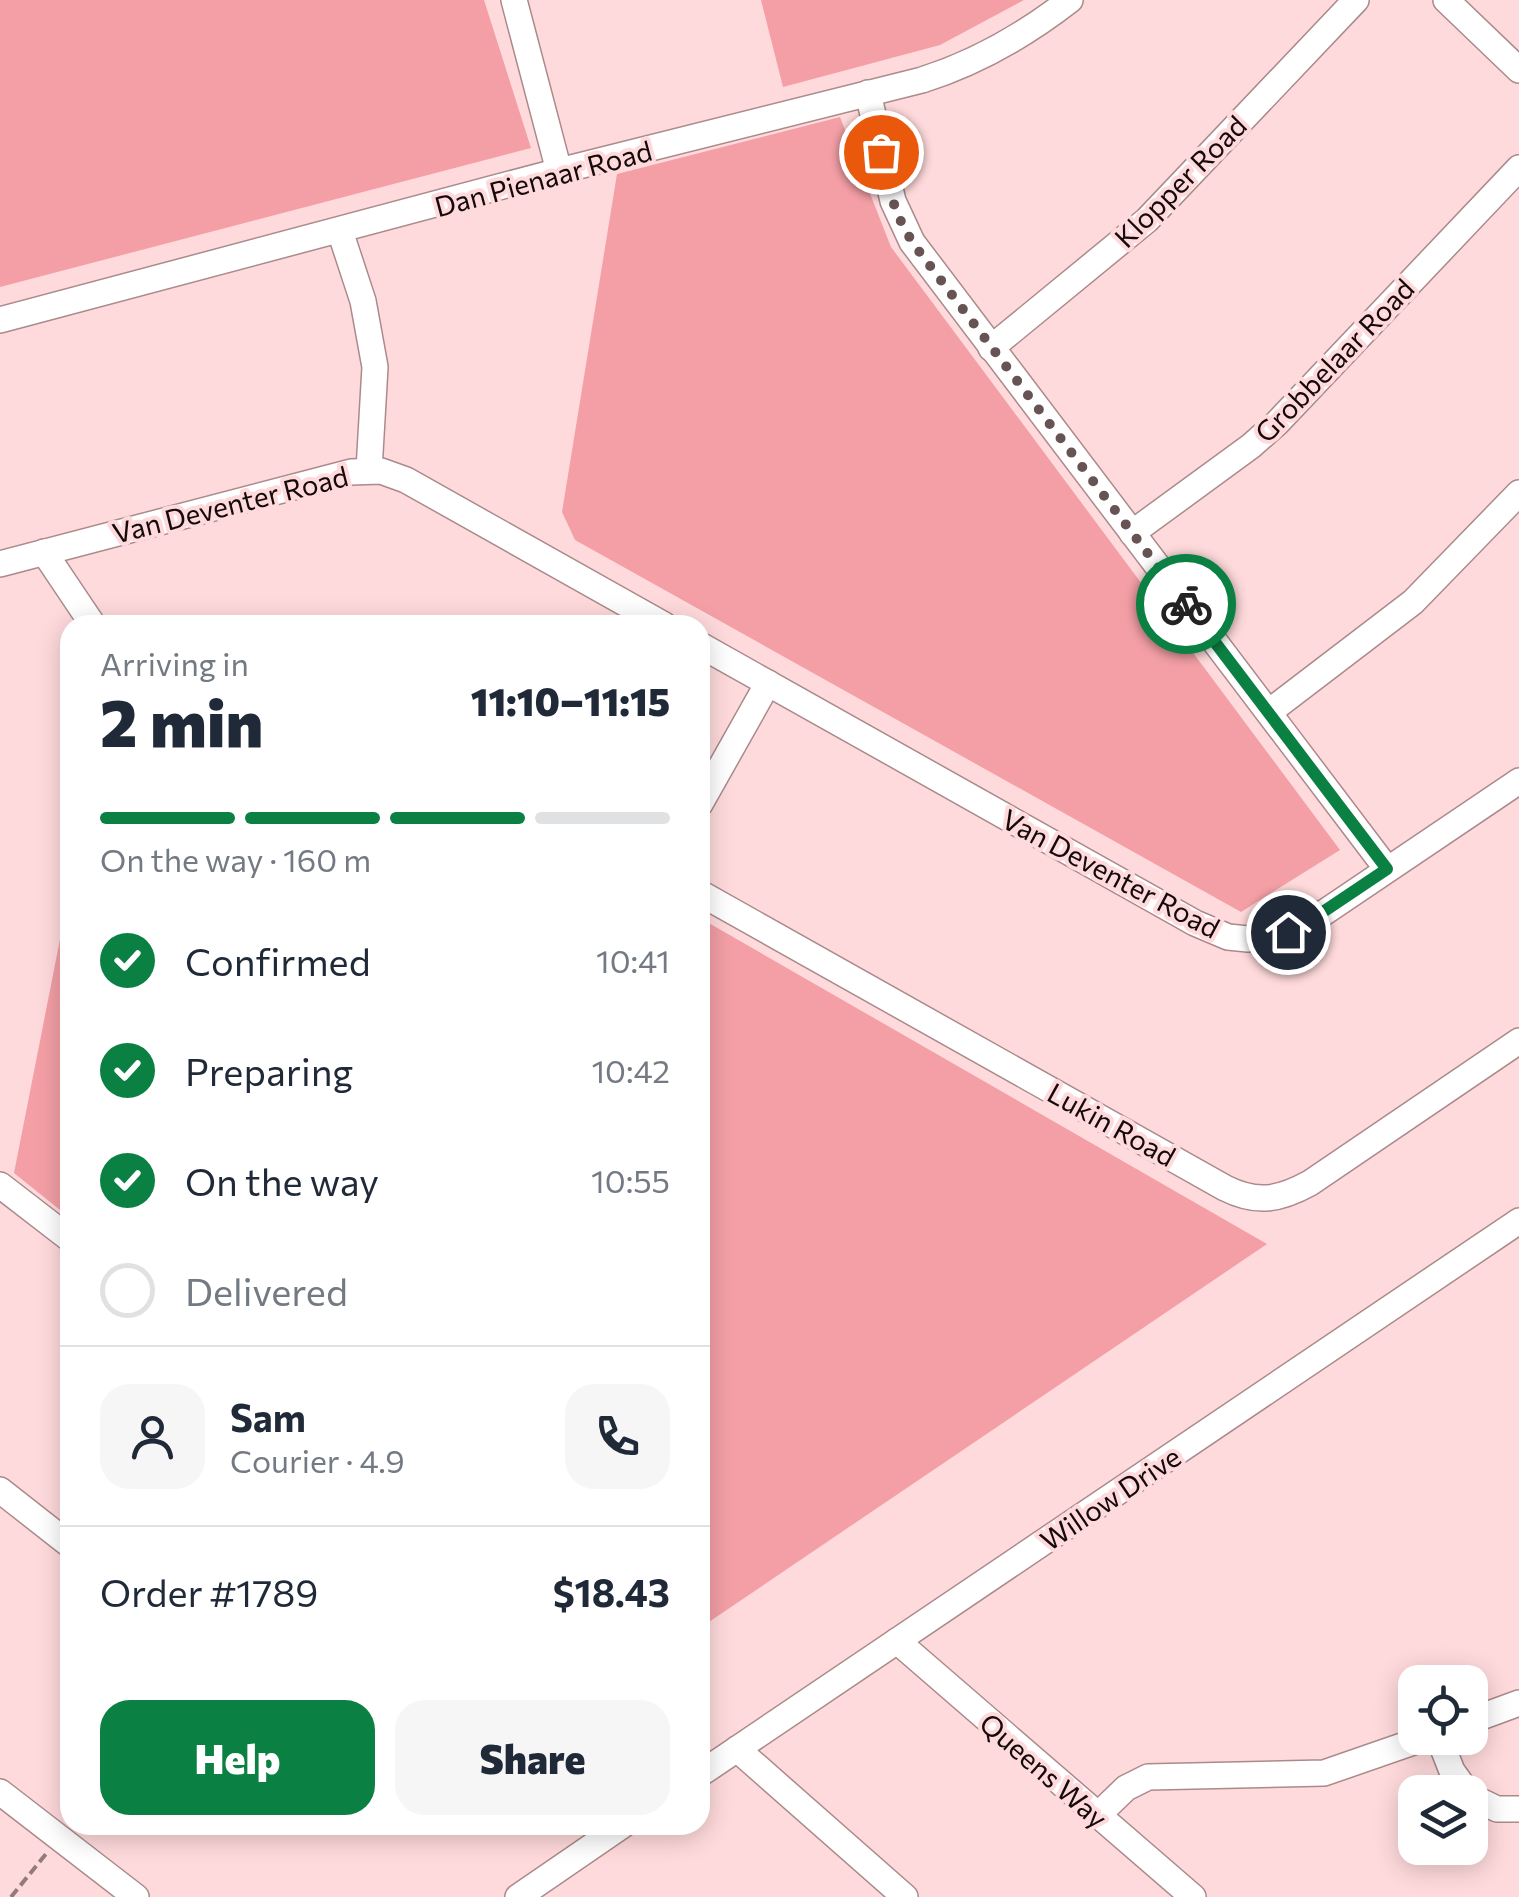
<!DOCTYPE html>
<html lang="en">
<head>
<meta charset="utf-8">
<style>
  :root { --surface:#fff; --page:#f6f6f7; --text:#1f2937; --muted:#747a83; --line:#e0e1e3; --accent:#0b8043 }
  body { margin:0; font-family:Commissioner,sans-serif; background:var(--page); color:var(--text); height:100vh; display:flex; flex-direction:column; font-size:38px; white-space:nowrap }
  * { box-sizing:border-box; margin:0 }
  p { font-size:32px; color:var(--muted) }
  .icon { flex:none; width:55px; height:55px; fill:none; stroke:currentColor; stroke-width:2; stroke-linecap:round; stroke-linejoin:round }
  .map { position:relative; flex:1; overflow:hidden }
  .panel { position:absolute; left:60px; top:615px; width:650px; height:1220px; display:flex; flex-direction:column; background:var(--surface); border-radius:30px; box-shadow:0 5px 25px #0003 }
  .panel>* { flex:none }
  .tools { position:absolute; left:1398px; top:1665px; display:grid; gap:20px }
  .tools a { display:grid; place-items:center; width:90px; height:90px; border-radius:20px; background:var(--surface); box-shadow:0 5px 25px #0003; font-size:50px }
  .pin { position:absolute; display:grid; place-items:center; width:85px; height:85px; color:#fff; margin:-42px; border:5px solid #fff; border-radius:50%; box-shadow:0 2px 10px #0007 }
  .courier { position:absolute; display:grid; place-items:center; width:100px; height:100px; margin:-50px; border:8px solid #0b8043; border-radius:50%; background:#fff; color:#222; box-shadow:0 2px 12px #0007 }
  .summary em { font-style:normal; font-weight:800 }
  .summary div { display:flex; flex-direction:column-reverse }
  .summary { display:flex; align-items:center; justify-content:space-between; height:170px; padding:0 40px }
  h1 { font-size:65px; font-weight:800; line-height:75px }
  .bar { display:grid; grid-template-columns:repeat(4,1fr); gap:15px 10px; align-content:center; height:120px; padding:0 40px }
  .bar i { height:12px; border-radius:8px; background:var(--line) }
  .bar .on { background:var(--accent) }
  .bar p { grid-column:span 4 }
  .line { display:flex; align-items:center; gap:25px; padding:0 40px; border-top:2px solid var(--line) }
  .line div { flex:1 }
  .round { display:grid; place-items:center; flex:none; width:105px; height:105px; border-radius:30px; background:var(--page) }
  ol { padding:0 40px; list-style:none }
  li { display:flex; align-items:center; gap:30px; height:110px }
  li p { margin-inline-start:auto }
  li .icon { padding:10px; border-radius:50%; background:var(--accent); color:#fff; stroke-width:4 }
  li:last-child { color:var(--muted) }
  li i { width:55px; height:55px; border:5px solid var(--line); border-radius:50% }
  .action { display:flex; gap:20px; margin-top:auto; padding:20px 40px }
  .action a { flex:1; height:115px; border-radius:30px; background:var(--accent); color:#fff; font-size:40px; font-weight:800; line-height:115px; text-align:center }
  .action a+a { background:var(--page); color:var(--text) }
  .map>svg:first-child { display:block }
</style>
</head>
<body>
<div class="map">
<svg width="1519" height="1897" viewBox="0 0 1519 1897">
  <rect width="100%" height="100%" fill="#ffdadc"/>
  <g fill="#f39fa5">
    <polygon points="0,0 484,0 531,148 0,287"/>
    <polygon points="761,0 1024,0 940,45 783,87"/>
    <polygon points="840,117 891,247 1340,850 1241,912 575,540 562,512 617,174"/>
    <polygon points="70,901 70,1218 14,1173 64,919"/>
    <polygon points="700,918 1267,1244 700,1628"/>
  </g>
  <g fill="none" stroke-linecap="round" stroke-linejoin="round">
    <g stroke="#ab8a8b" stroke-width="28">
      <g id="minor">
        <polyline points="514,0 559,171"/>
        <polyline points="1446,0 1519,70"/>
        <polyline points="868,93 893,201 912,242 1387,869"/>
        <polyline points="340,231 363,301 375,367 369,470"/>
        <path d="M0,320L559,171L922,80C976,63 1025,35 1070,0"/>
        <polyline points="991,348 1147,220 1356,0"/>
        <polyline points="1132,533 1251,446 1277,423 1519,168"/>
        <polyline points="44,552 93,625"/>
        <polyline points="0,564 351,472 381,471 406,480 664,625"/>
        <polyline points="700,645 1195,923 1228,937 1248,939 1289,932 1325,912 1519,781"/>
        <polyline points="1269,712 1413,602 1519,493"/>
        <polyline points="700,804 768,683"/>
        <path d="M700,893L1225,1188C1257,1204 1279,1200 1310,1183L1519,1041"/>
        <polyline points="0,1185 70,1239"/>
        <polyline points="0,1490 70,1545"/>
        <polyline points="897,1641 1193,1897"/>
        <polyline points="1470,1721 1519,1703"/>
        <polyline points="1439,1738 1452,1771 1467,1792"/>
        <polyline points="737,1749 905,1897"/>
        <polyline points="700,1774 1519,1221"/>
        <polyline points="0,1792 136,1897"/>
        <polyline points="1470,1796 1497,1809 1519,1809"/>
        <polyline points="1098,1815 1126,1788 1148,1777 1324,1773 1425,1738"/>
        <polyline points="518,1897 623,1825"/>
      </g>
    </g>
    <polyline stroke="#937a7b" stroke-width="4" stroke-dasharray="10 5" stroke-linecap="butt" points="11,1897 46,1854"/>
    <use href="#minor" stroke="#fff" stroke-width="25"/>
  </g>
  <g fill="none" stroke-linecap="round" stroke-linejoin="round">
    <polyline stroke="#675354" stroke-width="10" stroke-dasharray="0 18" points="881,152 896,212 912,242 1186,604"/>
    <polyline stroke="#0b8043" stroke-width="12" points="1186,604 1387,869 1308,922 1288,932"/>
  </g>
  <g text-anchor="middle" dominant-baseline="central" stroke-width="8" stroke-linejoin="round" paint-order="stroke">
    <g font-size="28" fill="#150a0a" stroke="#ffdadc">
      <text transform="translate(543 178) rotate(-15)">Dan Pienaar Road</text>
      <text transform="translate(1180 181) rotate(-45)">Klopper Road</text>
      <text transform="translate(1334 360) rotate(-46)">Grobbelaar Road</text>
      <text transform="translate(230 504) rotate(-14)">Van Deventer Road</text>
      <text transform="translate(1111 873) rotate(28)">Van Deventer Road</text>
      <text transform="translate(1112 1124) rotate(29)">Lukin Road</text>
      <text transform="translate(1110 1498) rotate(-34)">Willow Drive</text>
      <text transform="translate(1044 1770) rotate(41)">Queens Way</text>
    </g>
  </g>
</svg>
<div class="tools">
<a><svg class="icon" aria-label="locate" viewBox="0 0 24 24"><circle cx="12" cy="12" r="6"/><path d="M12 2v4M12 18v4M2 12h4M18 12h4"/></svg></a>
<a><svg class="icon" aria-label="layers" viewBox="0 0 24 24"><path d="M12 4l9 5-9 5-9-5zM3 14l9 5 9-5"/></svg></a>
</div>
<div class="pin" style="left:881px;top:152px;background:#ea580c"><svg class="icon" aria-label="bag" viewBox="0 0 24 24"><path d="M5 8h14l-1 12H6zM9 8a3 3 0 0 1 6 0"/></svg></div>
<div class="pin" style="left:1288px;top:932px;background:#1f2937"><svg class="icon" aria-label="home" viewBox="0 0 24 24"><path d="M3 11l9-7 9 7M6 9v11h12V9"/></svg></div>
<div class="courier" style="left:1186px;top:604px"><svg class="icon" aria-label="bike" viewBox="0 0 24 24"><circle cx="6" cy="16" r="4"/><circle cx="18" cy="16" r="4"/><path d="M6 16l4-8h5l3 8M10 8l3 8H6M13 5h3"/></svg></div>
<section class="panel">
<div class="summary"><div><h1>2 min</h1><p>Arriving in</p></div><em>11:10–11:15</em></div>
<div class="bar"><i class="on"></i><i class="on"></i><i class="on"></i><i></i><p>On the way · 160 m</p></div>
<ol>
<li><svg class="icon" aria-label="check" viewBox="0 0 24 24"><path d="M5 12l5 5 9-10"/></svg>Confirmed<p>10:41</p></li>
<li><svg class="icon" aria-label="check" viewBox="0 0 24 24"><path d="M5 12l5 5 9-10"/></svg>Preparing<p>10:42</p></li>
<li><svg class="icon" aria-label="check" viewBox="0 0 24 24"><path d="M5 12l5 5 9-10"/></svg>On the way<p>10:55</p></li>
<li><i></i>Delivered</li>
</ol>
<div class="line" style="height:180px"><a class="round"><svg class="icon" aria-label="person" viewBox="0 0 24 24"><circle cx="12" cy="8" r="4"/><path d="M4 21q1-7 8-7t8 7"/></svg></a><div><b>Sam</b><p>Courier · 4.9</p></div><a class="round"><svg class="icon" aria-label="phone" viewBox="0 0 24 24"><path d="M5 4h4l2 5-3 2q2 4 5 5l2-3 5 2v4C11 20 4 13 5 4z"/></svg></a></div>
<div class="line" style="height:130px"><div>Order #1789</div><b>$18.43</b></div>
<div class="action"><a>Help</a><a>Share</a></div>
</section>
</div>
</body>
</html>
